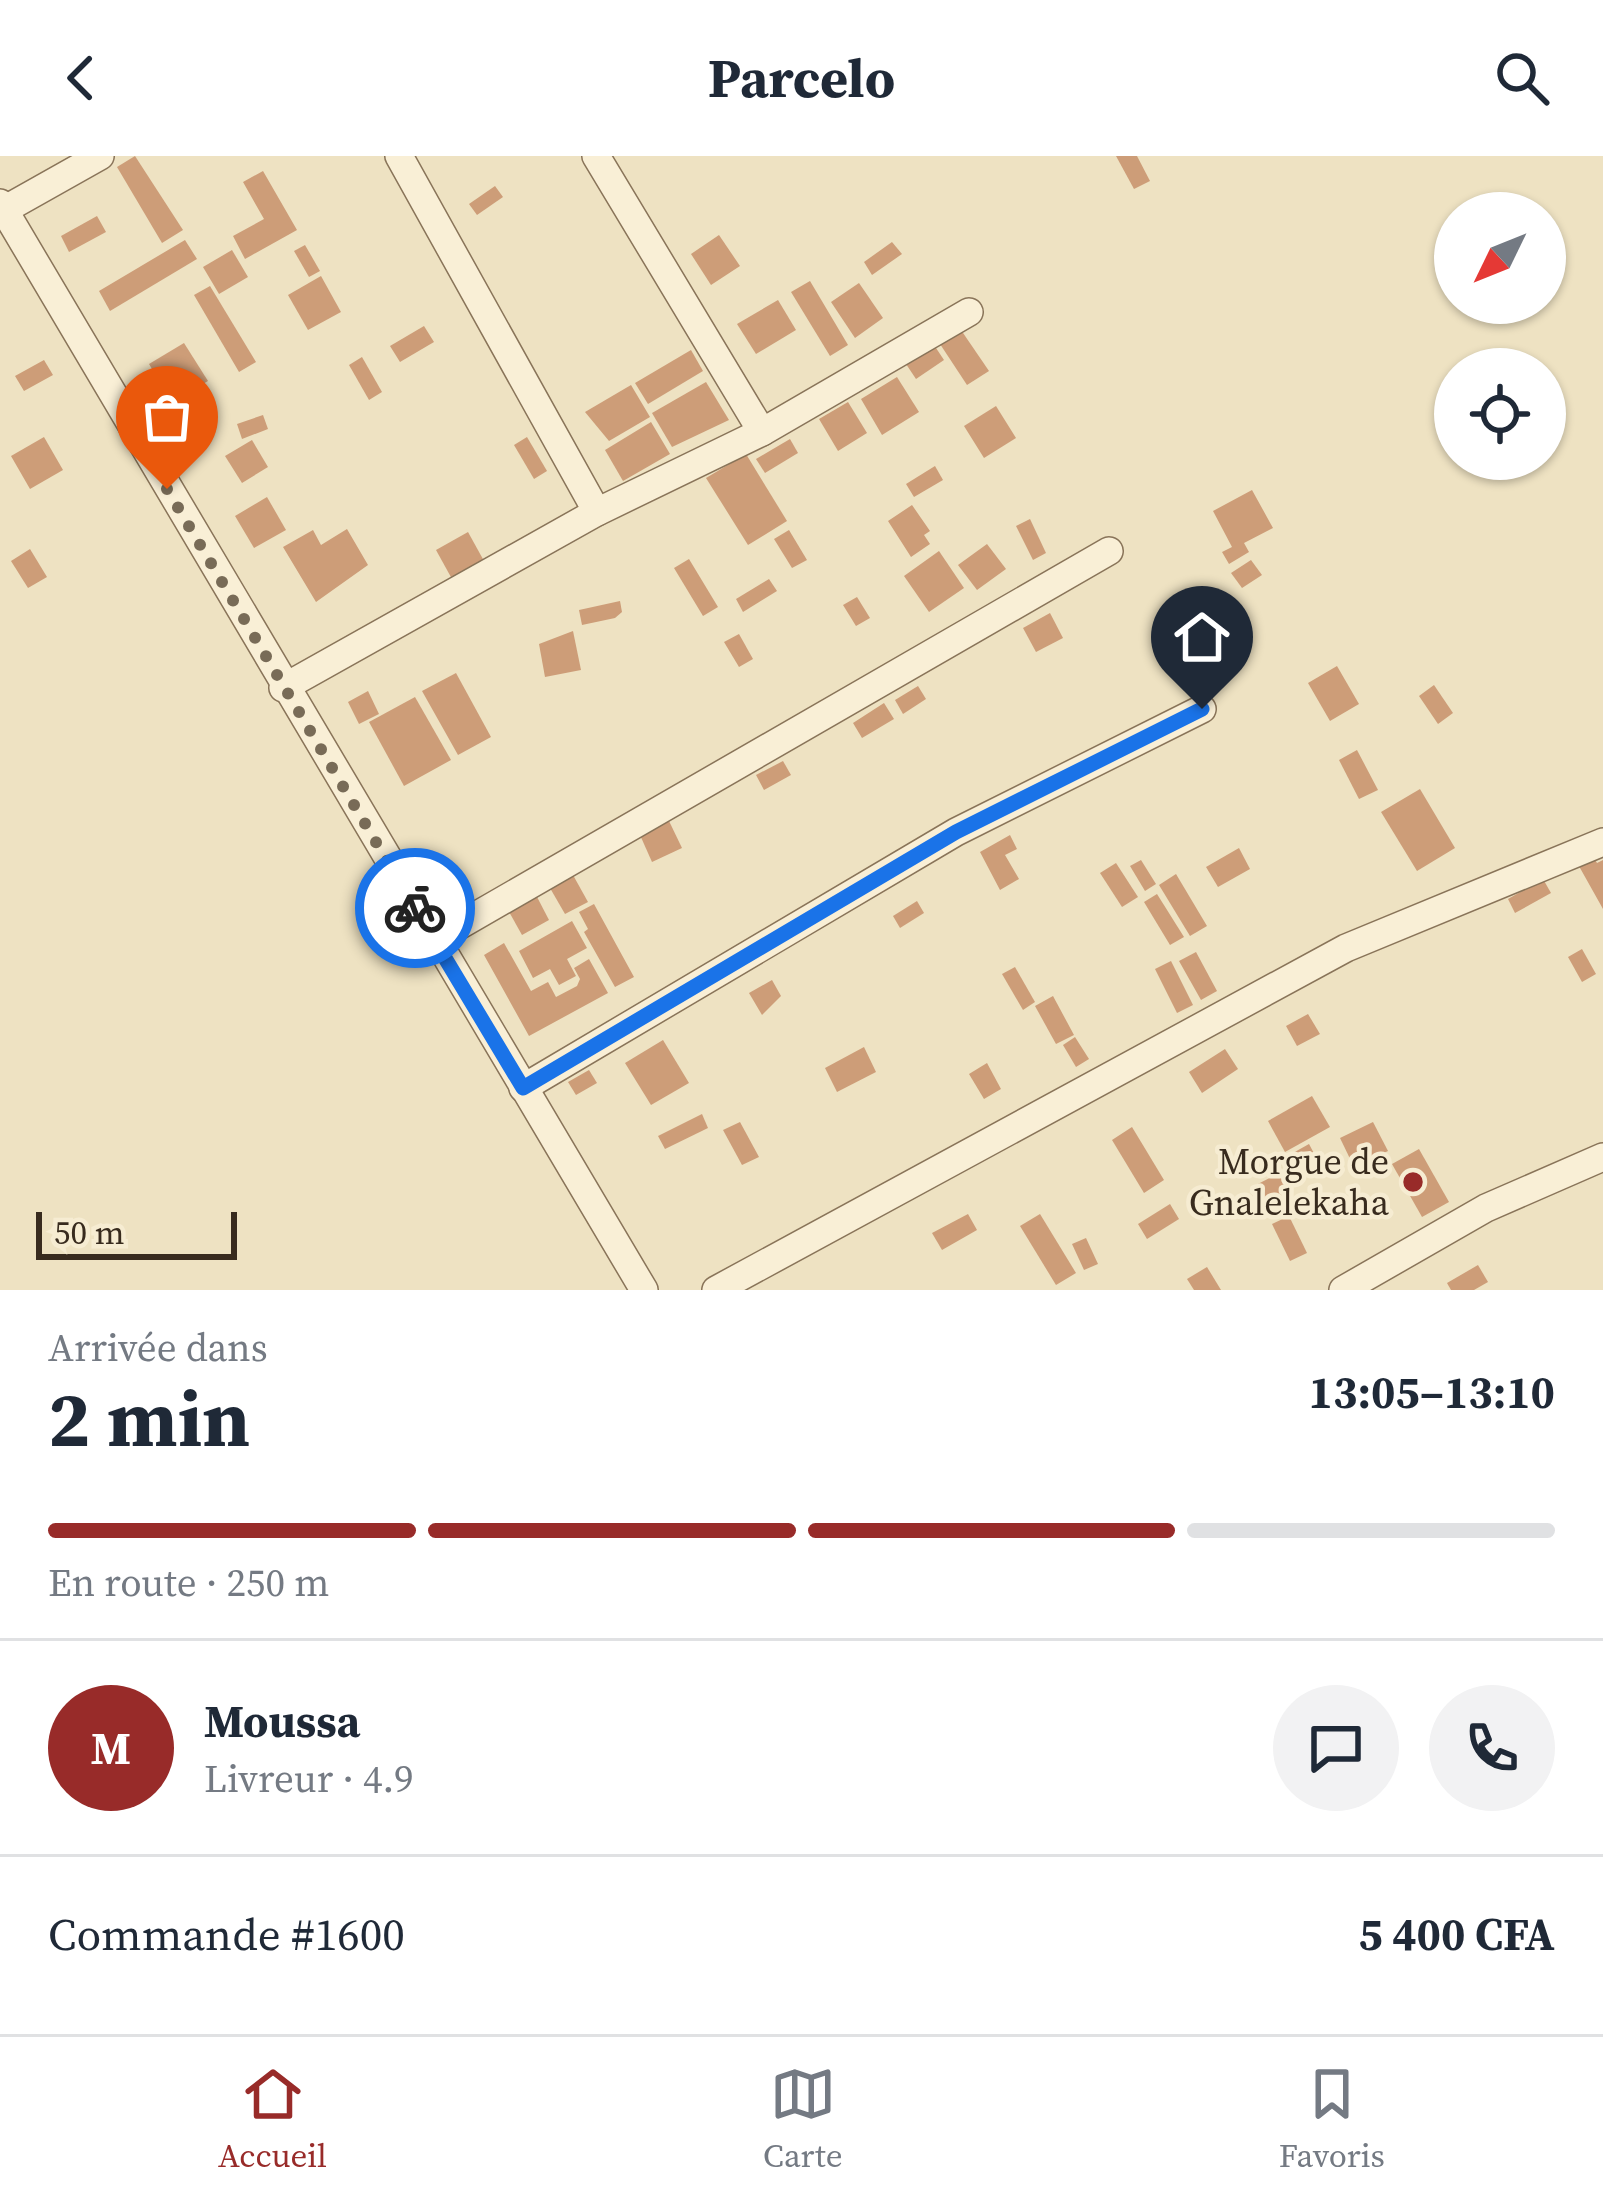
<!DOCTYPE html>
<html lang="fr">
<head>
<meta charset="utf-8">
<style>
  :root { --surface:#fff; --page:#f2f2f3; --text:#1f2937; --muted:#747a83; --line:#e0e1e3; --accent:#982b29 }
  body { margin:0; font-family:"Source Serif 4",serif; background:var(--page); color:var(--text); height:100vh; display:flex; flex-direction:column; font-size:45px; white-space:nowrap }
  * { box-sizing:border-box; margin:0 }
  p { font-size:39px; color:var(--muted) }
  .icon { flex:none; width:66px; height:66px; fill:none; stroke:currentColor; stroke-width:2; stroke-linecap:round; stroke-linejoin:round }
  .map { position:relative; height:1134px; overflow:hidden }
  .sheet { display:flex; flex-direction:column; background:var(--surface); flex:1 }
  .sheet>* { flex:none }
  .needle { width:78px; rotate:227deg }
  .controls { position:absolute; left:1434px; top:36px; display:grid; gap:24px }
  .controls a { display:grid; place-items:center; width:132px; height:132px; border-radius:50%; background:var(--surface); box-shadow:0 3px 9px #0004; font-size:60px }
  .scale { position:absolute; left:36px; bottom:30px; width:201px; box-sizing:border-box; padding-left:12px; border:6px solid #382b1e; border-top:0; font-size:33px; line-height:42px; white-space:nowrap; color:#382b1e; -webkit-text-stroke:9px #f6ecd2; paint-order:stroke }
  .pin { position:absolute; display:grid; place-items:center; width:102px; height:102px; color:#fff; margin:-123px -51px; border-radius:50% 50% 50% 0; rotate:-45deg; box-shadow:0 0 12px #0007 }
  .pin .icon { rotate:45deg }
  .courier { position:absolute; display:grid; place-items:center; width:120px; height:120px; margin:-60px; border:9px solid #1a73e8; border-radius:50%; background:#fff; color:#222; box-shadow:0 3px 15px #0007 }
  .summary em { font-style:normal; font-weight:700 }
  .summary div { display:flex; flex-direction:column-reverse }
  .summary { display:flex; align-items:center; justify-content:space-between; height:204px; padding:0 48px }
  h1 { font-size:78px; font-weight:700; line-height:90px }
  .bar { display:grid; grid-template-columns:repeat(4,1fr); gap:18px 12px; align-content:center; height:144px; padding:0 48px }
  .bar i { height:15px; border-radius:9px; background:var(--line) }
  .bar .active { background:var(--accent) }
  .bar p { grid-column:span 4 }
  .line { display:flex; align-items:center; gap:30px; padding:0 48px; border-top:3px solid var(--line) }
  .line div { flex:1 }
  .round { display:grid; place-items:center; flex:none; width:126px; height:126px; border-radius:63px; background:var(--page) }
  header { display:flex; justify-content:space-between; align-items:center; height:156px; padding:0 48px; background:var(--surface); font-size:54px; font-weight:700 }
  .menu { display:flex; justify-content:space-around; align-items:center; height:168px; border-top:3px solid var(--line); background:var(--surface); font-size:33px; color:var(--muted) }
  .menu a { display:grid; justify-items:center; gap:6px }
  .menu .active { color:var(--accent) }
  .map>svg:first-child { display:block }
</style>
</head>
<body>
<header><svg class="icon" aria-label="back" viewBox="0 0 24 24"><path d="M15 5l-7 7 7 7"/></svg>Parcelo<svg class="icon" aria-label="search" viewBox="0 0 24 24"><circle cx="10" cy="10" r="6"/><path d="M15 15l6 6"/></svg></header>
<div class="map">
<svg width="1603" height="1134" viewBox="0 0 1603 1134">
  <rect width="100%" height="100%" fill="#eee2c2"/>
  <g fill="#cd9d78">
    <polygon points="135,0 183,74 162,87 117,11"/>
    <polygon points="1116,0 1137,0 1150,25 1134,33"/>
    <polygon points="263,15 297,74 245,103 233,80 264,63 243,26"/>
    <polygon points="495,30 503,41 477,59 469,48"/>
    <polygon points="97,60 106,76 69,96 61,80"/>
    <polygon points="719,79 740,110 711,129 691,98"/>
    <polygon points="185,84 197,103 110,155 99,135"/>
    <polygon points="892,86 902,98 872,119 864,106"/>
    <polygon points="305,89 320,115 309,121 294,95"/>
    <polygon points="232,94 248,121 219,138 203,111"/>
    <polygon points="321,120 341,156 308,174 288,139"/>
    <polygon points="810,125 848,189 830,200 791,136"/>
    <polygon points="859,127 883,162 855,182 831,146"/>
    <polygon points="210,130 256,206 239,216 194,139"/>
    <polygon points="778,144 796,174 756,198 737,168"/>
    <polygon points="424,170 434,186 400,206 390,190"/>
    <polygon points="961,174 989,215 967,229 940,188"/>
    <polygon points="932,186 944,204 916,223 904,205"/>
    <polygon points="184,187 208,225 172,246 149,208"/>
    <polygon points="691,194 703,215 648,248 635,227"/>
    <polygon points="362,201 382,236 369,244 349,209"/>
    <polygon points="44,204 53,219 24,235 15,220"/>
    <polygon points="897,221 919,256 882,279 861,243"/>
    <polygon points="706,226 729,264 672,291 652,257"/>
    <polygon points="631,229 650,261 609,285 585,256"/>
    <polygon points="848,246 867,277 838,295 819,263"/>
    <polygon points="996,250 1016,282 984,302 964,270"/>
    <polygon points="263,259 268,273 242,283 237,268"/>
    <polygon points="651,266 670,298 623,325 605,294"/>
    <polygon points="44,281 63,314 30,333 11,300"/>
    <polygon points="527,281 547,315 534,323 514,289"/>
    <polygon points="790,283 798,297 765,317 756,303"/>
    <polygon points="252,284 268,311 242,327 225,300"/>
    <polygon points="746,298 787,365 748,389 706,322"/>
    <polygon points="935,310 943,324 914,341 906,328"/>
    <polygon points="1252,334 1273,372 1244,387 1249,396 1229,408 1222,396 1232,391 1213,355"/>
    <polygon points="267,341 286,374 254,392 235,360"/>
    <polygon points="912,349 930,375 924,379 930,388 911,401 888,365"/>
    <polygon points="1030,363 1046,397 1033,404 1016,370"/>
    <polygon points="347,373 368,409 316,446 283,391 313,374 321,389"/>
    <polygon points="789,374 807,404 792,412 774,383"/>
    <polygon points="468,376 484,405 452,423 436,394"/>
    <polygon points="987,388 1006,413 977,434 958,409"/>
    <polygon points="30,393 47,421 28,432 11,405"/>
    <polygon points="939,395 964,432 929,456 904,420"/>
    <polygon points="689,403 718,451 703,460 674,412"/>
    <polygon points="1251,404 1262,419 1242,432 1231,417"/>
    <polygon points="769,423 777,435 743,456 736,443"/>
    <polygon points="857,441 870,462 856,470 843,449"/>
    <polygon points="620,445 622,456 615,462 582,469 579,454"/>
    <polygon points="1050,457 1063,482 1036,496 1023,472"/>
    <polygon points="573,475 581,514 545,521 539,488"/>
    <polygon points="739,478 753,503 739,511 724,486"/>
    <polygon points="1337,510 1359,548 1330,565 1308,527"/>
    <polygon points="456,517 491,581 458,599 422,535"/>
    <polygon points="1434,529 1453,557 1438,568 1419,540"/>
    <polygon points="918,530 926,543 903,558 895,544"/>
    <polygon points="368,535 379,558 359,568 348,546"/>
    <polygon points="415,541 451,604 404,630 369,566"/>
    <polygon points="884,547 894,563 862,582 853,567"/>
    <polygon points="1357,594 1378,634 1359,643 1339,604"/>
    <polygon points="783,605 791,619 764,634 756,619"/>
    <polygon points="1420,633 1455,692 1417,715 1381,656"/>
    <polygon points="669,665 682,692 652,706 640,679"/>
    <polygon points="1010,679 1017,693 1005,699 1019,723 1000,734 980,696"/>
    <polygon points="1239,692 1250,713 1218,731 1206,711"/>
    <polygon points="1590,695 1597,707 1603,704 1603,753 1575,703"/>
    <polygon points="1141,704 1156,728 1145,735 1130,710"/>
    <polygon points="1116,707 1138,741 1122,751 1100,717"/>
    <polygon points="1176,718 1207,770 1190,780 1159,729"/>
    <polygon points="573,719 588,746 565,758 550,732"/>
    <polygon points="1543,723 1551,737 1515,757 1508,743"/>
    <polygon points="1157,738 1184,781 1170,789 1144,746"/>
    <polygon points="536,739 549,764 522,779 508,754"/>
    <polygon points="917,745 924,757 900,772 893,760"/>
    <polygon points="594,748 634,821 615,831 584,776 588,773 579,756"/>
    <polygon points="572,765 587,792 567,803 576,820 559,829 550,813 533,822 519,795"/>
    <polygon points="504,787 531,835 548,826 556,841 577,830 580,823 574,812 589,803 608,837 529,880 484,799"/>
    <polygon points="1582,793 1596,818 1582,826 1568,801"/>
    <polygon points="1196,796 1217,835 1201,844 1179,805"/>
    <polygon points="1171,805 1193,849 1177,857 1155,813"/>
    <polygon points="1015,811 1035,846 1023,854 1002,818"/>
    <polygon points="772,824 781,840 762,859 749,837"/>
    <polygon points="1053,840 1074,879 1056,888 1035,850"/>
    <polygon points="1308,858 1320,878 1297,890 1286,870"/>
    <polygon points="1075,881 1089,903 1076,911 1063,889"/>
    <polygon points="663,884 689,927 651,949 625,907"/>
    <polygon points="864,891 876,916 837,936 825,912"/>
    <polygon points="1225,893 1238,913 1202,937 1189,916"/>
    <polygon points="987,907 1001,933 984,943 969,918"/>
    <polygon points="589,914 597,927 576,939 568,926"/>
    <polygon points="1312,940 1330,971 1285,996 1268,965"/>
    <polygon points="702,958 708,972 665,993 658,980"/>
    <polygon points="740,966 759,1001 742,1009 723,974"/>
    <polygon points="1373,966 1388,995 1354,1011 1340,982"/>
    <polygon points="1132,971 1164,1024 1144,1037 1112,984"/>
    <polygon points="1309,988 1317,1003 1292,1017 1284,1002"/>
    <polygon points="1419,993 1449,1046 1422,1061 1392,1008"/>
    <polygon points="1279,1017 1294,1046 1268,1060 1252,1031"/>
    <polygon points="1170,1048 1179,1063 1147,1083 1138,1068"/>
    <polygon points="968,1058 977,1074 942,1094 932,1077"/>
    <polygon points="1040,1058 1076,1117 1056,1129 1020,1070"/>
    <polygon points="1289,1060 1307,1097 1290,1105 1272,1068"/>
    <polygon points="1086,1082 1098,1108 1084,1114 1072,1088"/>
    <polygon points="1478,1109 1488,1126 1474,1134 1451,1134 1447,1127"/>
    <polygon points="1207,1111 1221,1134 1194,1134 1187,1123"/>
  </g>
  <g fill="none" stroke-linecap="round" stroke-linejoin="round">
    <g stroke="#897459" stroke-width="30">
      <g id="minor">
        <polyline points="399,0 597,356"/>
        <polyline points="596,0 762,276"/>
        <polyline points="0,47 644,1134"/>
        <polyline points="4,54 100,0"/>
        <polyline points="283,532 597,356 762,276 969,156"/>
        <polyline points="434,784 1109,395"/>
        <polyline points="523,932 956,676 1202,553"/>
        <polyline points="716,1134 1346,792 1603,686"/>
        <polyline points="1343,1134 1486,1052 1603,1001"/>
      </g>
    </g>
    <use href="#minor" stroke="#f9efd6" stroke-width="27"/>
  </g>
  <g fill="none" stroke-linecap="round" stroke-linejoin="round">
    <polyline stroke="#786b57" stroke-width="12" stroke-dasharray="0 21.6" points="167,333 415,752"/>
    <polyline stroke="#1a73e8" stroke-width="15" points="415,752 523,932 956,676 1202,553"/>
  </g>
  <circle fill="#982b29" stroke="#f6ecd2" stroke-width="4.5" cx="1413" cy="1026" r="12"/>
  <g text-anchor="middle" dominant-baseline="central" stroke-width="9" stroke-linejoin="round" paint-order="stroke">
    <g font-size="36" fill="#382b1e" stroke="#f6ecd2" text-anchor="end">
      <text x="1389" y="1005">Morgue de<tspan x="1389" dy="41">Gnalelekaha</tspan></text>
    </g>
  </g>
</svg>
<div class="controls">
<a><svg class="needle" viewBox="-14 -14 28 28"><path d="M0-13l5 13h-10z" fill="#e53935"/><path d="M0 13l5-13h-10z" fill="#747a83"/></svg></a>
<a><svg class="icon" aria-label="locate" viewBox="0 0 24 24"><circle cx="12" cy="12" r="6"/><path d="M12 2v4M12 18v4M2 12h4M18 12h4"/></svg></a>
</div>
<div class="scale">50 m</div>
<div class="pin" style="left:167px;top:333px;background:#ea580c"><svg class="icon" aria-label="bag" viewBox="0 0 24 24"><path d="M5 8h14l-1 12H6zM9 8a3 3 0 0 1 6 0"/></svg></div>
<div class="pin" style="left:1202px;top:553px;background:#1f2937"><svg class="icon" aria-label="home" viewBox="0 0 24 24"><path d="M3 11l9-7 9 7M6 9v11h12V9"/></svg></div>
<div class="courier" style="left:415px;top:752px"><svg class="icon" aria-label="bike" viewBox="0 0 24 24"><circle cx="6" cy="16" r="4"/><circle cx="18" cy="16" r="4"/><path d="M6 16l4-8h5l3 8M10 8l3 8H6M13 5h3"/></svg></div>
</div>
<section class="sheet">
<div class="summary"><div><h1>2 min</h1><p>Arrivée dans</p></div><em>13:05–13:10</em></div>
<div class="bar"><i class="active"></i><i class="active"></i><i class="active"></i><i></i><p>En route · 250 m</p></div>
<div class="line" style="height:216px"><b class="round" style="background:var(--accent);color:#fff">M</b><div><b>Moussa</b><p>Livreur · 4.9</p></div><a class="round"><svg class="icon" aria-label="chat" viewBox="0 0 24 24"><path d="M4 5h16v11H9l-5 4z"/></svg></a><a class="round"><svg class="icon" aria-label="phone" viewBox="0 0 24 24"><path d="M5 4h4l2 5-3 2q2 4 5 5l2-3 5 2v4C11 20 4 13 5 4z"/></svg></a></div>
<div class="line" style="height:156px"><div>Commande #1600</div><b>5 400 CFA</b></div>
</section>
<nav class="menu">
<a class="active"><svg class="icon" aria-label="home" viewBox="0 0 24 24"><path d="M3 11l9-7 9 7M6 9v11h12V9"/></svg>Accueil</a>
<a><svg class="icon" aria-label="map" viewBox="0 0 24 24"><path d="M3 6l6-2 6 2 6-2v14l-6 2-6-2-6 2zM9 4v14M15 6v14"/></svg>Carte</a>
<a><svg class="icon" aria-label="saved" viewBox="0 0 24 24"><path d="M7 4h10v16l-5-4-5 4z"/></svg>Favoris</a>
</nav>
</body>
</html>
